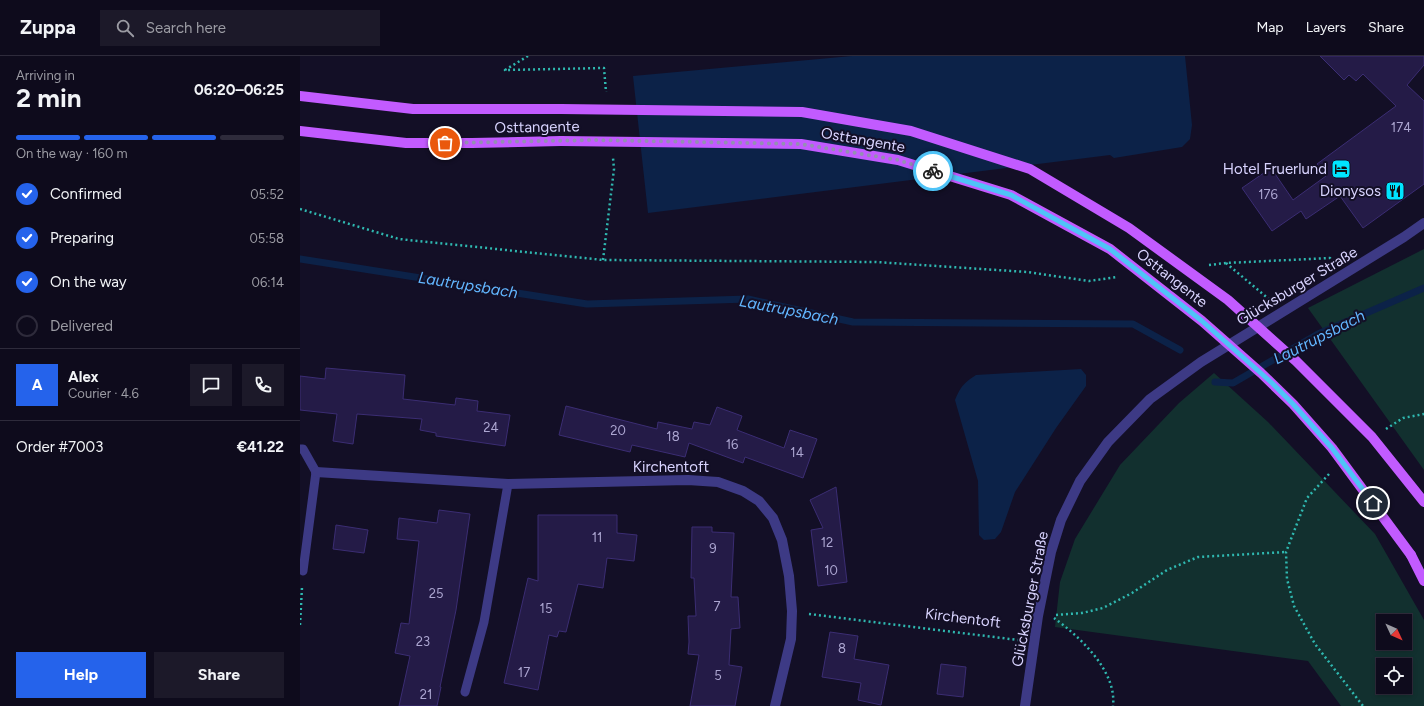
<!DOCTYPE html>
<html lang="en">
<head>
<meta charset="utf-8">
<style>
  :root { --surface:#0e0b1c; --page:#1c1929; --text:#f1f3f6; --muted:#9b9ba3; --line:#2e2b3b; --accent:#2563eb }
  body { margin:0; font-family:Figtree,sans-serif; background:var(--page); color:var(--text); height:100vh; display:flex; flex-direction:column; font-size:15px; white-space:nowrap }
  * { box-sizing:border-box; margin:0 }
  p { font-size:13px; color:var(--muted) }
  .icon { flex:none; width:22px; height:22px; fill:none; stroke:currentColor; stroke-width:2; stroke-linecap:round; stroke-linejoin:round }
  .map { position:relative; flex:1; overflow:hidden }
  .details { display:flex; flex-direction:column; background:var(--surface); width:300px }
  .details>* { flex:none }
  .needle { width:26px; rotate:134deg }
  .controls { position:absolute; left:1076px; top:558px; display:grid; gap:8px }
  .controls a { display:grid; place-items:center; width:36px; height:36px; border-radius:0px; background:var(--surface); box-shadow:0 2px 6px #0003,0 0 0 1px var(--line); font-size:20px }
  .pin { position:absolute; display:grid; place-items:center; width:34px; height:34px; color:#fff; margin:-17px; border:2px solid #fff; border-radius:50%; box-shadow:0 1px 4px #0007 }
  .courier { position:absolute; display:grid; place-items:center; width:40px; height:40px; margin:-20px; border:3px solid #4fc3f7; border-radius:50%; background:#fff; color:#222; box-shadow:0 1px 5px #0007 }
  .overview em { font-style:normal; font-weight:700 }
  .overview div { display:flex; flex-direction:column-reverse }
  .overview { display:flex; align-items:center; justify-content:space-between; height:68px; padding:0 16px }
  h1 { font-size:26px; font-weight:700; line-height:30px }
  .bar { display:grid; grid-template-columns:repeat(4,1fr); gap:6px 4px; align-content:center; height:48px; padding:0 16px }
  .bar i { height:5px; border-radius:3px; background:var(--line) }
  .bar .selected { background:var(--accent) }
  .bar p { grid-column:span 4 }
  .line { display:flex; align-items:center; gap:10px; padding:0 16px; border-top:1px solid var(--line) }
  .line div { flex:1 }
  .round { display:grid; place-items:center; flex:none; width:42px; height:42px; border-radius:0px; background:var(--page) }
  ol { padding:0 16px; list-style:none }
  li { display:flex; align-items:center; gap:12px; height:44px }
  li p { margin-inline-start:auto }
  li .icon { padding:4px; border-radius:50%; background:var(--accent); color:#fff; stroke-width:4 }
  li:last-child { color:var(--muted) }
  li i { width:22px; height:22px; border:2px solid var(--line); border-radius:50% }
  .button { display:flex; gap:8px; margin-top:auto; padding:8px 16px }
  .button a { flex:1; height:46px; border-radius:0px; background:var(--accent); color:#fff; font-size:16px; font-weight:700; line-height:46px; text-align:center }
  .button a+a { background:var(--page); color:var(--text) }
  header { display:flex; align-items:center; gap:24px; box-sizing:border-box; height:56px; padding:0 20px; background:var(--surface); border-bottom:1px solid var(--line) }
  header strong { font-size:19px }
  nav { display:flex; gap:22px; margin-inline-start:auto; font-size:14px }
  .search { width:280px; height:36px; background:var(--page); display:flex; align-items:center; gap:10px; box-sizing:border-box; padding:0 14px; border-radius:0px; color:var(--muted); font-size:15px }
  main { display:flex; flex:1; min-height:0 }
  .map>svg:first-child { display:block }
</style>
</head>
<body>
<header>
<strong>Zuppa</strong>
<div class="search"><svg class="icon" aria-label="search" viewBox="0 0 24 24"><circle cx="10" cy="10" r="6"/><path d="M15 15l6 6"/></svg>Search here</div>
<nav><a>Map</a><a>Layers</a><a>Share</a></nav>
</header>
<main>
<section class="details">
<div class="overview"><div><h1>2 min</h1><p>Arriving in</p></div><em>06:20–06:25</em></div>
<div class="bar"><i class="selected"></i><i class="selected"></i><i class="selected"></i><i></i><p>On the way · 160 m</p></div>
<ol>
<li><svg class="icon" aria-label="check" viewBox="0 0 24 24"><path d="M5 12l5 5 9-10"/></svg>Confirmed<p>05:52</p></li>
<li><svg class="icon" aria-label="check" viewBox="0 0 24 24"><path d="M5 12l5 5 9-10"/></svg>Preparing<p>05:58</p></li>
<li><svg class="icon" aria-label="check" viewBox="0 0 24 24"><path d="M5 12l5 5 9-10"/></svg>On the way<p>06:14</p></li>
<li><i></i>Delivered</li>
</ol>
<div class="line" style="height:72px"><b class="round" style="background:var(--accent);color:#fff">A</b><div><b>Alex</b><p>Courier · 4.6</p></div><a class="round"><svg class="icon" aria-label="chat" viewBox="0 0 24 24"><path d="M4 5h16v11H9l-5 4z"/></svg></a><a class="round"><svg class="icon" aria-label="phone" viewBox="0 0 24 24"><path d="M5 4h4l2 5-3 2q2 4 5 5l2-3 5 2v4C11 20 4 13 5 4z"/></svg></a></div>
<div class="line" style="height:52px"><div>Order #7003</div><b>€41.22</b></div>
<div class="button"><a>Help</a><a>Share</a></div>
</section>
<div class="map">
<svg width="1124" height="650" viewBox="0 0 1124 650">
  <rect width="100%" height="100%" fill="#130f26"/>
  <g fill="#12302f" fill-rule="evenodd">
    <polygon points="1124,193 1124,414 1008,252"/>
    <path d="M914,317L968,366L1075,478L1124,564V650H1041L1008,605L755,571L760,526L775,483L820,409L879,347ZM1083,565H1105V587H1083ZM1083,609H1105V631H1083Z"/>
  </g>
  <g fill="#0c2248">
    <polygon points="552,0 885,0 892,69 890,83 882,91 814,102 810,99 348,157 333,20"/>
    <path d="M781,313L786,319V330L756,372L715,436L701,476L695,483L684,484L679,479L678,425L655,344C661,330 664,327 676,319Z"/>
  </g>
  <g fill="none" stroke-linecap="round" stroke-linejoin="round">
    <g stroke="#0c2248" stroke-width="7">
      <polyline points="0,203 287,248 448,243 553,266 833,268 880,294"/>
      <polyline points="915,326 933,327 1018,278 1124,232"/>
    </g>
  </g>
  <g fill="#241b47" stroke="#3b2d73">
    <polygon points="1020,0 1124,0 1124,9 1107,29 1124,45 1124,128 1063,172 1040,140 1006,163 1001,155 972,175 942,132 971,112 993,144 1026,120 1017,108 1096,50 1063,18 1056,25 1049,19 1044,24"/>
    <polygon points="26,312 105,319 103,343 155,349 156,342 178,345 177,355 210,359 205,390 136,380 136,377 120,374 122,363 57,358 53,388 33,385 37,358 0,354 0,320 25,323"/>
    <polygon points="266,350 357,373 358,366 392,373 394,366 410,369 417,351 442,360 437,374 484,392 490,374 517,383 503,422 445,401 443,407 389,387 385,401 332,389 330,396 259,379"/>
    <polygon points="536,431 547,526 518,530 511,474 523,472 510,444"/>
    <polygon points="139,454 170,458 156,554 140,631 141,631 137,650 99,650 110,600 95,597 101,567 109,568 119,485 97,483 99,462 137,467"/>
    <polygon points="238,459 317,459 317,477 337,479 334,505 307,502 303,532 278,528 266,576 259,575 257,581 249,579 238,634 204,627 228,522 238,525"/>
    <polygon points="36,469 68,474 64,497 33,493"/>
    <polygon points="392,471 412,471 412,476 434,477 431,541 438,541 440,572 431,573 429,609 442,611 435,650 390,650 399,599 388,598 389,586 388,560 396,560 394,522 391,522"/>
    <polygon points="530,576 558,580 554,603 589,609 581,649 558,644 561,627 522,621"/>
    <polygon points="641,608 666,611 663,641 637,638"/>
  </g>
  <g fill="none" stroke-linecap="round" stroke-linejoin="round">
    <g stroke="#2fb8b0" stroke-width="2.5" stroke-dasharray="2 3" stroke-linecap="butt">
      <polyline points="228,0 205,14 304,12 306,36"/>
      <polyline points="0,153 99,183 303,204 576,206 727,216 789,225 817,221"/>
      <polyline points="303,204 314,113 313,102"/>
      <polyline points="926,207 970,244"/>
      <polyline points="909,209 926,207 1030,202 1032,205"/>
      <polyline points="1086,373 1103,362 1124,358"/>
      <polyline points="1029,418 1007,442 986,496 987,523 994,550 1015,588 1063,650"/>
      <polyline points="509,558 718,584"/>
      <polyline points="756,559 782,557 803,552 832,537 867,514 898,501 986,496"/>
      <path d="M754,562C780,581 817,615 813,650"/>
      <polyline points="0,569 2,531"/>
    </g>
    <g stroke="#3d3a85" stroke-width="9">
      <polyline points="0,393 3,393 16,416 3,515"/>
      <polyline points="165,636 184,566 208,428"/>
    </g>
    <g stroke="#3d3a85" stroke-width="10">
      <polyline points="16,416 208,428 388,424 418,426 443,435 459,445 473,462 482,484 489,520 492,555 491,583 475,650"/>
      <polyline points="725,650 738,560 751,496 761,464 780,425 808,386 850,343 901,306 1104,181 1124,167"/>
    </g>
    <g stroke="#c25bff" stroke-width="10">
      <polyline points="0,40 113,53 261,53"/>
      <polyline points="0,75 106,87 172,87 261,85"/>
      <polyline points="1111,499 1124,525"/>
    </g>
    <g stroke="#c25bff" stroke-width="10">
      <polyline points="261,53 502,56 611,75 730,113 829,172 928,244 996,305 1072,381 1124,446"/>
      <polyline points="261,85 501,88 598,104 711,139 810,193 902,265 961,317 993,348 1032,392 1111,499"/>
    </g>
  </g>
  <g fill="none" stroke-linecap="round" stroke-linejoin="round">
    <polyline stroke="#948fb3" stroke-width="4" stroke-dasharray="0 7.2" points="145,87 294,84 501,88 598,104 633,115"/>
    <polyline stroke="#4fc3f7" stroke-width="5" points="633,115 711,139 810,193 902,265 972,327 993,348 1032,392 1073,447"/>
  </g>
  <defs>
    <g id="hotel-square" transform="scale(1)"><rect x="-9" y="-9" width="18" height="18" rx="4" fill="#00e5ff" stroke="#130f26"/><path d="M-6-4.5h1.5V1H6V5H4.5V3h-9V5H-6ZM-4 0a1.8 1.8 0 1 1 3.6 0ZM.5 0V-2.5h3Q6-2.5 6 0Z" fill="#111"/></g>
    <g id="restaurant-square" transform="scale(1)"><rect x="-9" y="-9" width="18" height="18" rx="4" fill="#00e5ff" stroke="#130f26"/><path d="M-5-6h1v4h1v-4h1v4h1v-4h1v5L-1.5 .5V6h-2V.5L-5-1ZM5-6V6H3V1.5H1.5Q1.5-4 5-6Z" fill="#111"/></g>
  </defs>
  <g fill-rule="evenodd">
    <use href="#hotel-square" x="1041" y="113"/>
    <use href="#restaurant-square" x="1095" y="135"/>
  </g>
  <g text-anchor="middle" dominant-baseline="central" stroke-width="4" stroke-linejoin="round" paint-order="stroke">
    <g font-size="13" fill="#aca6d1">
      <text x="1101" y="71">174</text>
      <text x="968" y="138">176</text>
      <text x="191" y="371">24</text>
      <text x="318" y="374">20</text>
      <text x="373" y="380">18</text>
      <text x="432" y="388">16</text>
      <text x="497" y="396">14</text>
      <text x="297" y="481">11</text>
      <text x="527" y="486">12</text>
      <text x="413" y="492">9</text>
      <text x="531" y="514">10</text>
      <text x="136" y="537">25</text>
      <text x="417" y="550">7</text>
      <text x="246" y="552">15</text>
      <text x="123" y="585">23</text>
      <text x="542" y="592">8</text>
      <text x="224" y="616">17</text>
      <text x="418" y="619">5</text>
      <text x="126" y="638">21</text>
    </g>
    <g font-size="15" fill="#d9d4ff" stroke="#130f26">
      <text transform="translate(237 71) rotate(-1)">Osttangente</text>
      <text transform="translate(563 84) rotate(10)">Osttangente</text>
      <text transform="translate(872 222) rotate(38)">Osttangente</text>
      <text transform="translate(997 230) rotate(-31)">Glücksburger Straße</text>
      <text x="371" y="411">Kirchentoft</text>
      <text transform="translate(730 543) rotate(-79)">Glücksburger Straße</text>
      <text transform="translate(663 562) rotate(7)">Kirchentoft</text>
    </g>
    <g font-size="15" fill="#d9d4ff" stroke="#130f26" text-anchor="end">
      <text x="1027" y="113">Hotel Fruerlund</text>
      <text x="1081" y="135">Dionysos</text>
    </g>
    <g font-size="16" font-style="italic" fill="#62b6ff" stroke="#130f26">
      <text transform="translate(168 229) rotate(9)">Lautrupsbach</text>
      <text transform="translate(489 254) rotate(11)">Lautrupsbach</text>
      <text transform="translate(1019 281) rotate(-27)">Lautrupsbach</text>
    </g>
  </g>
</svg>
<div class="controls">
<a><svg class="needle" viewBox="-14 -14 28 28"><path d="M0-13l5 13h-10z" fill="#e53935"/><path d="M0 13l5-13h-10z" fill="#9b9ba3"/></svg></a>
<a><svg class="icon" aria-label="locate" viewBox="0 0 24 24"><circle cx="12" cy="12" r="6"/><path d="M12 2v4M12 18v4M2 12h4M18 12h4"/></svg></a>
</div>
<div class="pin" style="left:145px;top:87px;background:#ea580c"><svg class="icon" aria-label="bag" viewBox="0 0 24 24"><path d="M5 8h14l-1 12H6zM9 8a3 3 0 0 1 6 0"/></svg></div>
<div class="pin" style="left:1073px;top:447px;background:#1f2937"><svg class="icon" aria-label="home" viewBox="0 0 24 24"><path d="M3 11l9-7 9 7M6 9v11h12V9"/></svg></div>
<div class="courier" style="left:633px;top:115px"><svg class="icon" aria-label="bike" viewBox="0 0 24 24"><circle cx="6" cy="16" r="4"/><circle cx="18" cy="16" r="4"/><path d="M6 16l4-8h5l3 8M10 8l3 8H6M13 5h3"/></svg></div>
</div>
</main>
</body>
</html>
